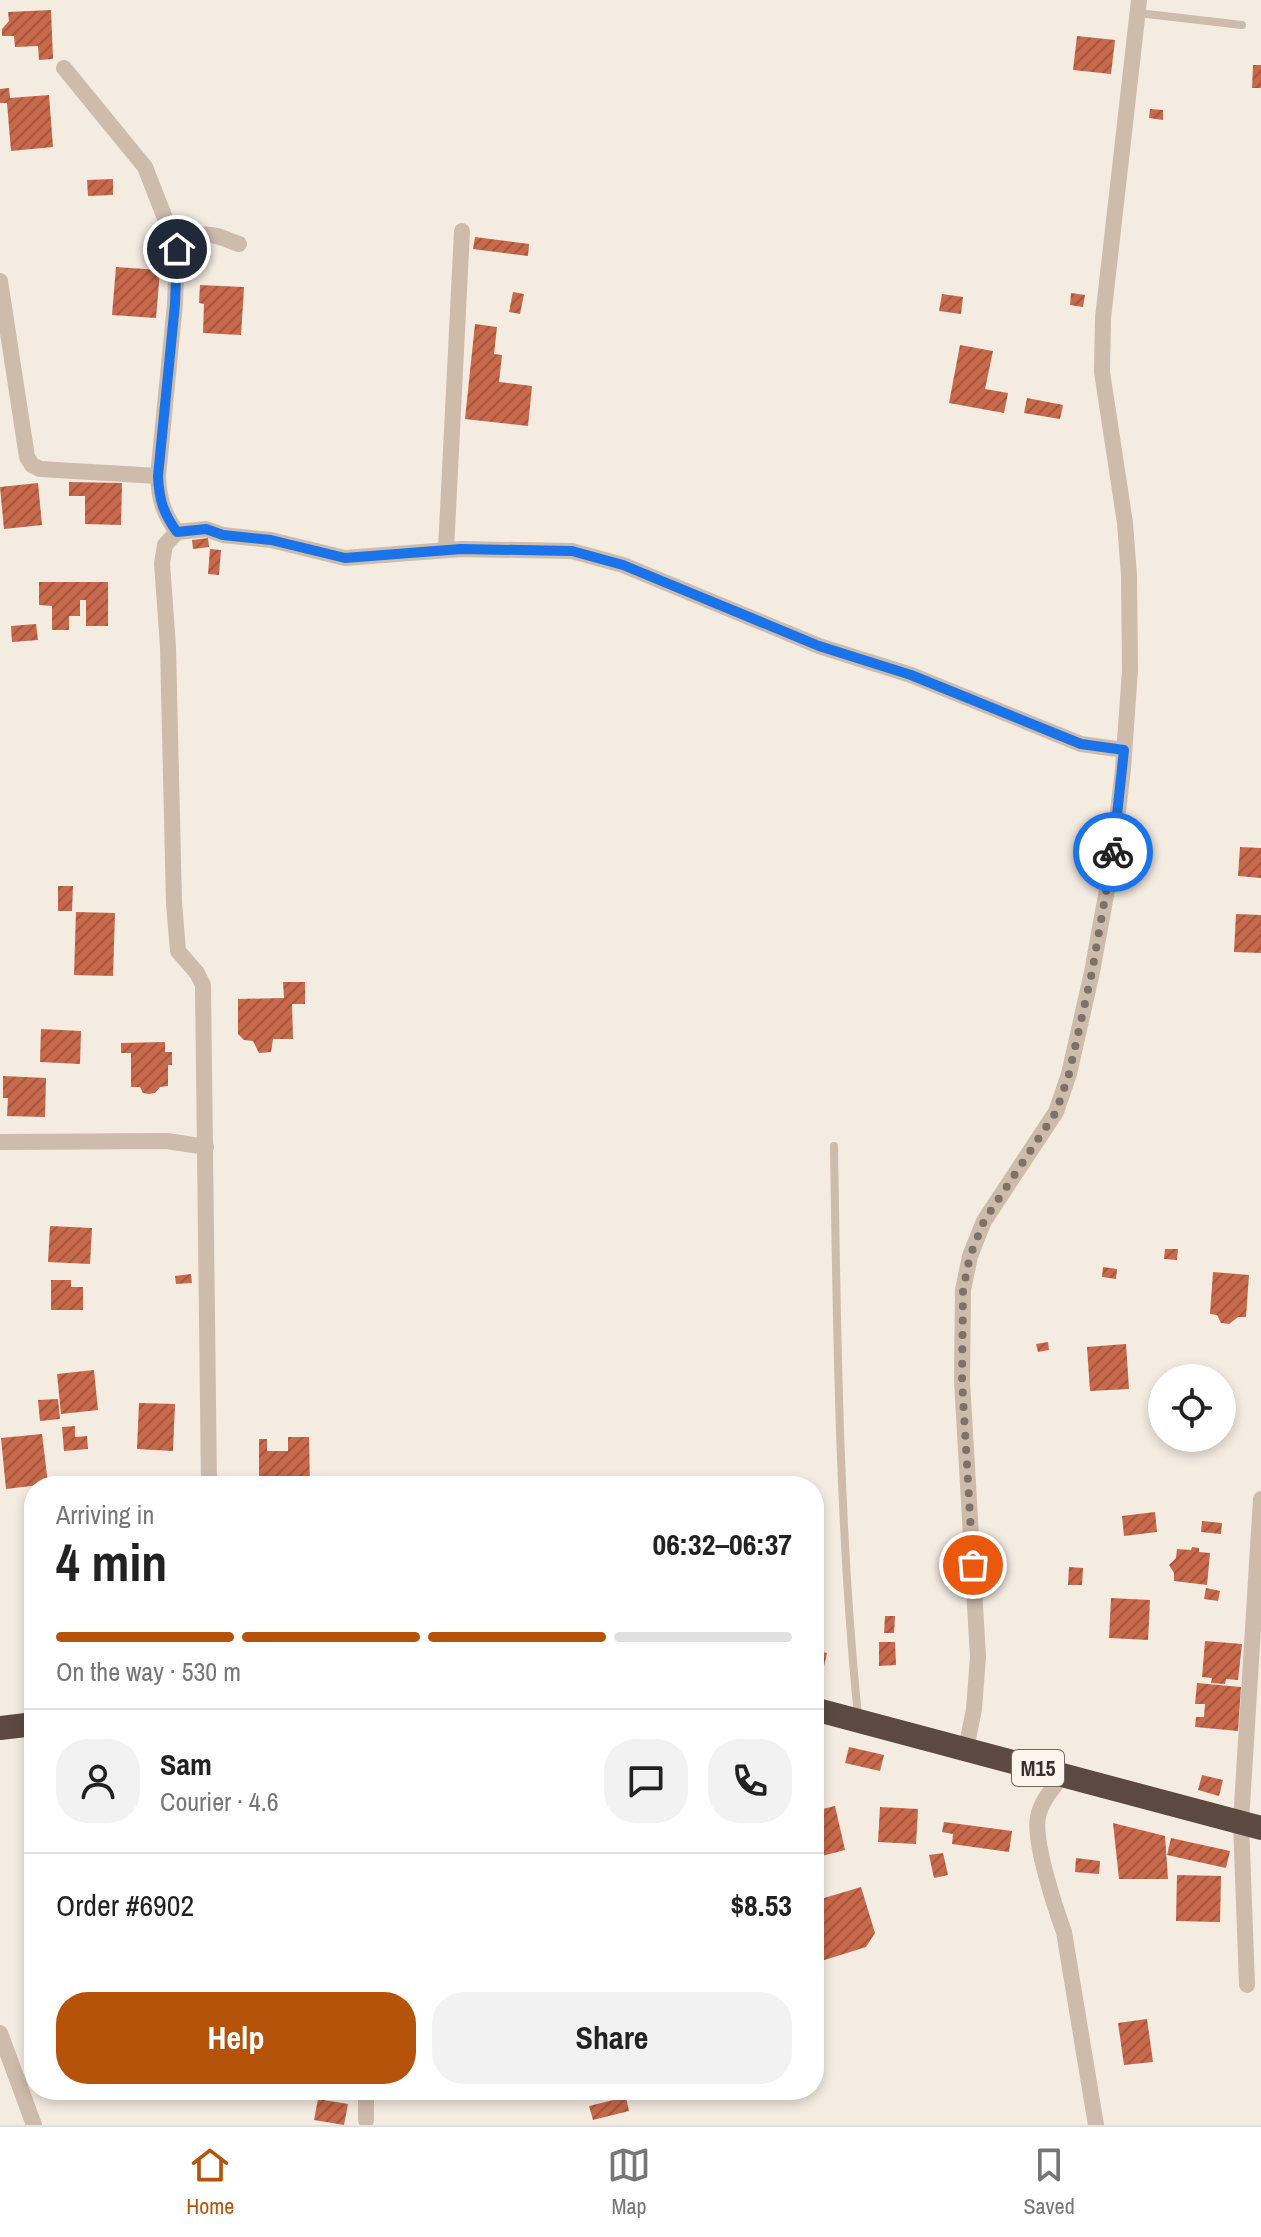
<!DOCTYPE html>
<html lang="en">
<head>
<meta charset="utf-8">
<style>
  :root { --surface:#fff; --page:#f2f2f2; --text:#222; --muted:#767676; --line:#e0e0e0; --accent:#b45309 }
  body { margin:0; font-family:"Archivo Narrow",sans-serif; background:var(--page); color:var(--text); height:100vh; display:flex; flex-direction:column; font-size:30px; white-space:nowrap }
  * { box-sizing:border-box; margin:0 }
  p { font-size:26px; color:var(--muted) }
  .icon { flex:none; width:44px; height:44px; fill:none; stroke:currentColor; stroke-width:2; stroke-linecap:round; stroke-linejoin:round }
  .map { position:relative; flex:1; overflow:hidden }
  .side { position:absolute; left:24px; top:1476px; width:800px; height:624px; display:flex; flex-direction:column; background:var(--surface); border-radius:32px; box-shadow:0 4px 12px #0003 }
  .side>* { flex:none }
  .buttons { position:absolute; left:1148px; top:1364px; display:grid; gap:16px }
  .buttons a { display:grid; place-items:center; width:88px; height:88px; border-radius:50%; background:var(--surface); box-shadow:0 4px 12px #0003; font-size:40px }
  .pin { position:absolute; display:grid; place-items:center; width:68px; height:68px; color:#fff; margin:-34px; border:4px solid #fff; border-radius:50%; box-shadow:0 2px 8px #0007 }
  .courier { position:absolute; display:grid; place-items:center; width:80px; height:80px; margin:-40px; border:6px solid #1a73e8; border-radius:50%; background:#fff; color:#222; box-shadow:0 2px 10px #0007 }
  .overview em { font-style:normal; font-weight:700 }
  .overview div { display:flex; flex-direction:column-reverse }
  .overview { display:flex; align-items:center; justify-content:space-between; height:136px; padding:0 32px }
  h1 { font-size:52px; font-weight:700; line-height:60px }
  .bar { display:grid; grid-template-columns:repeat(4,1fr); gap:12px 8px; align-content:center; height:96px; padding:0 32px }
  .bar i { height:10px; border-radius:6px; background:var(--line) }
  .bar .current { background:var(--accent) }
  .bar p { grid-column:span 4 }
  .line { display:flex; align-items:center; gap:20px; padding:0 32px; border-top:2px solid var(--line) }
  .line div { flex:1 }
  .round { display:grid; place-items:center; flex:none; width:84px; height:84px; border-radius:32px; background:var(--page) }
  .primary-button { display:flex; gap:16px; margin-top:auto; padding:16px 32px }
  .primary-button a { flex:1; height:92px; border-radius:32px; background:var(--accent); color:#fff; font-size:32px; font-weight:700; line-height:92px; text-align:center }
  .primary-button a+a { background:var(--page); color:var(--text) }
  .tabs { display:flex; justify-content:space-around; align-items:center; height:112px; border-top:2px solid var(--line); background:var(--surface); font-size:22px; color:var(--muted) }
  .tabs a { display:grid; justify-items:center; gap:4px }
  .tabs .current { color:var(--accent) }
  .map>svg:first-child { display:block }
</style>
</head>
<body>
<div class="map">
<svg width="1261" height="2125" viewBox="0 0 1261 2125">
  <defs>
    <pattern id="building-hatch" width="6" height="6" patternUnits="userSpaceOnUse" patternTransform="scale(2)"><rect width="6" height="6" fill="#c8694b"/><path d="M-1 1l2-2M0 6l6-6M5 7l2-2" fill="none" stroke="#a4573f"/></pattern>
  </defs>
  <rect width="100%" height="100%" fill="#f4ebe1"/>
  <g fill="url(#building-hatch)">
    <polygon points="51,10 53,59 39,60 38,46 15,47 14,36 2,36 2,29 9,21 8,12"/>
    <polygon points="1077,36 1115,40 1111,74 1073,70"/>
    <polygon points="1253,65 1261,65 1261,88 1252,88"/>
    <polygon points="9,88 10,98 49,95 53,147 11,151 7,103 0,103 0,89"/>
    <polygon points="1150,109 1163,110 1163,120 1149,118"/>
    <polygon points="113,179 113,195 88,196 87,180"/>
    <polygon points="475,237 529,244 528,256 473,249"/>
    <polygon points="116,267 160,270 156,318 112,315"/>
    <polygon points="200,285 244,287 241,335 203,333 204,304 199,303"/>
    <polygon points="513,292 524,294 520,314 509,312"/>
    <polygon points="1071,293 1085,295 1083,307 1070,305"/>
    <polygon points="942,294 963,297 961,314 939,311"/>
    <polygon points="475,324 497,327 494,354 502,355 499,382 532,386 528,426 465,419"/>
    <polygon points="960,345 993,351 985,389 1008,393 1004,413 949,403"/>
    <polygon points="1027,398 1063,405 1060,419 1024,413"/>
    <polygon points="69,482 122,483 121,525 85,524 85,496 69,496"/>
    <polygon points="38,483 42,525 4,529 0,487"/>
    <polygon points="208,538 209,547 193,549 192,540"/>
    <polygon points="210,549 221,550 219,575 208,574"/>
    <polygon points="39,582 108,582 108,626 86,626 86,600 80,600 80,616 69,616 69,630 52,630 52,606 39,605"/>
    <polygon points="36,624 38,640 12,642 11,626"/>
    <polygon points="1240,847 1261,848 1261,878 1238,876"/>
    <polygon points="58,886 73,886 72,911 58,911"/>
    <polygon points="76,912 115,913 113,976 74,975"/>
    <polygon points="1236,914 1261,915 1261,953 1234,952"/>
    <polygon points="283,982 305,982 305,1004 292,1004 293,1039 273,1039 271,1052 259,1053 253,1041 244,1040 238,1034 238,999 284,998"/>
    <polygon points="41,1029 81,1031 80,1064 40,1062"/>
    <polygon points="165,1042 165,1052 172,1052 172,1065 168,1065 168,1086 160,1087 155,1093 149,1094 143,1093 140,1087 131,1087 131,1053 121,1053 121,1043"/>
    <polygon points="3,1076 46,1078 45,1117 7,1116 8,1098 3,1098"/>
    <polygon points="50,1226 92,1228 90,1264 48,1262"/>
    <polygon points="1165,1249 1178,1249 1177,1260 1164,1259"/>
    <polygon points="1103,1267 1117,1269 1116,1279 1102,1277"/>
    <polygon points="1213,1272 1249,1275 1246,1317 1238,1317 1229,1324 1221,1323 1217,1315 1210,1314"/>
    <polygon points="191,1274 192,1283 176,1284 175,1276"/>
    <polygon points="51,1280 71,1280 71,1287 83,1287 83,1310 51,1310"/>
    <polygon points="1048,1342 1049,1350 1038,1352 1036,1344"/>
    <polygon points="1126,1344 1129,1389 1090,1391 1087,1347"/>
    <polygon points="94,1370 98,1410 61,1414 57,1374"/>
    <polygon points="58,1399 60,1419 40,1421 38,1400"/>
    <polygon points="139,1403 175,1404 173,1451 137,1449"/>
    <polygon points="75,1426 75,1437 87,1436 88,1449 64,1451 62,1427"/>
    <polygon points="42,1434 48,1484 6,1489 1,1438"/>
    <polygon points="288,1437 309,1437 310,1486 259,1486 259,1439 267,1439 267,1451 288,1451"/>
    <polygon points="1155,1512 1157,1532 1124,1536 1122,1516"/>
    <polygon points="1202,1521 1222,1523 1221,1534 1201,1532"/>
    <polygon points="1192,1547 1199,1548 1199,1552 1210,1553 1207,1585 1174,1581 1174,1573 1169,1565 1176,1558 1177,1549 1191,1550"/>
    <polygon points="1069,1567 1083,1568 1082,1585 1068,1585"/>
    <polygon points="1206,1588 1220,1591 1218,1601 1204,1599"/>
    <polygon points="1111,1598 1150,1600 1148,1640 1109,1638"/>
    <polygon points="885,1616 895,1616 894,1633 884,1633"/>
    <polygon points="1205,1641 1242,1644 1238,1680 1226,1679 1225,1684 1211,1683 1212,1678 1202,1677"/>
    <polygon points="879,1642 895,1642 896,1665 879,1666"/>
    <polygon points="814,1650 827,1653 821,1680 814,1679"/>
    <polygon points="1197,1683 1241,1687 1238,1731 1195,1727 1196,1717 1204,1717 1205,1704 1195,1704"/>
    <polygon points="849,1747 884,1755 880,1771 845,1763"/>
    <polygon points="1202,1775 1223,1780 1219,1796 1198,1790"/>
    <polygon points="835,1806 845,1850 814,1858 814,1811"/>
    <polygon points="880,1807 918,1809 916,1844 878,1842"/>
    <polygon points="944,1822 1012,1831 1009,1852 952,1844 953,1834 942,1832"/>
    <polygon points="1113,1823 1165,1836 1168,1879 1119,1879"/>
    <polygon points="1171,1838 1230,1851 1226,1868 1167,1855"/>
    <polygon points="943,1853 948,1875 934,1878 929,1855"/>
    <polygon points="1076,1858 1100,1861 1099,1874 1075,1872"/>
    <polygon points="1177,1875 1221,1876 1220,1922 1176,1921"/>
    <polygon points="861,1887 875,1933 866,1947 818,1962 814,1950 814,1901"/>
    <polygon points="1147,2019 1153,2062 1124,2065 1118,2023"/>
    <polygon points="626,2097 629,2111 593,2120 589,2106"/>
    <polygon points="318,2099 348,2104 344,2125 314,2120"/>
  </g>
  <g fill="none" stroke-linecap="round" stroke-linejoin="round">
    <g stroke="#cdbbac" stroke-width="8">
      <polyline points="1138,13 1242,25"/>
      <path d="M834,1146C837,1336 839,1526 858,1716"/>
    </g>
    <g stroke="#cdbbac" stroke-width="16">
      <path d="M64,68L145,167L177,249L175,304L158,476C159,499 163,513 177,532"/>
      <path d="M177,249C203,228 209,233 239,244"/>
      <polyline points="0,281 27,457 32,465 40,469 158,476"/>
      <polyline points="446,550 462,231"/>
      <polyline points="0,1142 167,1141 206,1147"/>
      <polyline points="209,1486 203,985 197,973 178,951 174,903 168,647 162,563 165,545 177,532 206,529 223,535 271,540 345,558 461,549 572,551 623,565 819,646 911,675 1081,744 1124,750"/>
      <polyline points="966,1749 974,1709 978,1657 962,1381 963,1290 970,1256 984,1221 1056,1112 1069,1074 1092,972 1112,862 1123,769 1130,670 1129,575 1125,523 1102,372 1103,318 1139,0"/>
      <path d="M1063,1775C1053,1788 1041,1801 1038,1817C1033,1841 1055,1907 1064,1932L1096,2125"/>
      <polyline points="1247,1985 1241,1822 1261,1499"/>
      <polyline points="0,2033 34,2125"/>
      <polyline points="366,2120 366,2090"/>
    </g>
    <g stroke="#5c4a42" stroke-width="24">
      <polyline points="814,1709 1261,1828"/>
      <polyline points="0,1728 34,1724"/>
    </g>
  </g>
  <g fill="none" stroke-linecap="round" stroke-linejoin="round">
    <polyline stroke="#7c716b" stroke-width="8" stroke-dasharray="0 14.4" points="973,1565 962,1381 963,1290 970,1256 984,1221 1056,1112 1069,1074 1092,972 1113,852"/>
    <path stroke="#1a73e8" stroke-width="10" d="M177,249L175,304L158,476C159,499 163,513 177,532L206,529L223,535L271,540L345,558L461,549L572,551L623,565L819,646L911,675L1081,744L1124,750L1113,852"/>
  </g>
  <g text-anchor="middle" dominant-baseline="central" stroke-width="8" stroke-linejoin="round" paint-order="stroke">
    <rect fill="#fbf5ee" stroke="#756b66" stroke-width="2" x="1012" y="1750" width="52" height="36" rx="6"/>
    <g font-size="22" font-weight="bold" fill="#3b302b">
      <text x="1038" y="1768">M15</text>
    </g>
  </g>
</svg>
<div class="buttons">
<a><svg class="icon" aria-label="locate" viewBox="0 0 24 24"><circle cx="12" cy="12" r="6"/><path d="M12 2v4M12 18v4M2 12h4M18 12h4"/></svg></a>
</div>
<div class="pin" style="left:973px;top:1565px;background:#ea580c"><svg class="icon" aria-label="bag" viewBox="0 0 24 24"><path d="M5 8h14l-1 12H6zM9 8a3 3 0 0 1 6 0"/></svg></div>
<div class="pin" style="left:177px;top:249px;background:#1f2937"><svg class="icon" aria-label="home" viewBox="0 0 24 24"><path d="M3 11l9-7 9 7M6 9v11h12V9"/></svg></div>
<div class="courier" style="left:1113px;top:852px"><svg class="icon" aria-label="bike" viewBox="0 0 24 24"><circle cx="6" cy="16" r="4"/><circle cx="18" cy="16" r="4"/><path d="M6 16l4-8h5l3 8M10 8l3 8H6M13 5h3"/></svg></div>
<section class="side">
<div class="overview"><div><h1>4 min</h1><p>Arriving in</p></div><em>06:32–06:37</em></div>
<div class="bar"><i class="current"></i><i class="current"></i><i class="current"></i><i></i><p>On the way · 530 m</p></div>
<div class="line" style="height:144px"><a class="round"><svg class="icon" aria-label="person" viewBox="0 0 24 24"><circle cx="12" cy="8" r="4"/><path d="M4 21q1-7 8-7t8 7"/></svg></a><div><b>Sam</b><p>Courier · 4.6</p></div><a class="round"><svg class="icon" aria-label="chat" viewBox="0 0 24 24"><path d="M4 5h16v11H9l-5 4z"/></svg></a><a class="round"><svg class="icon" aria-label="phone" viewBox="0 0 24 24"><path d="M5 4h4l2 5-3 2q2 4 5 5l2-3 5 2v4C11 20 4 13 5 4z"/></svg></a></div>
<div class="line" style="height:104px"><div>Order #6902</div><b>$8.53</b></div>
<div class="primary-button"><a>Help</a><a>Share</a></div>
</section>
</div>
<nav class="tabs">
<a class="current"><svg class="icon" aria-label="home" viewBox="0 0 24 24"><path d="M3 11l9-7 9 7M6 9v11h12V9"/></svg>Home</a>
<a><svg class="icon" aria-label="map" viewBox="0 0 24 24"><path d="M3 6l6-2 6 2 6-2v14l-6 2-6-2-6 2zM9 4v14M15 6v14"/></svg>Map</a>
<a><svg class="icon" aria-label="saved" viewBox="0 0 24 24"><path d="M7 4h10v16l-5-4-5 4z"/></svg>Saved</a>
</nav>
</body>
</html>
